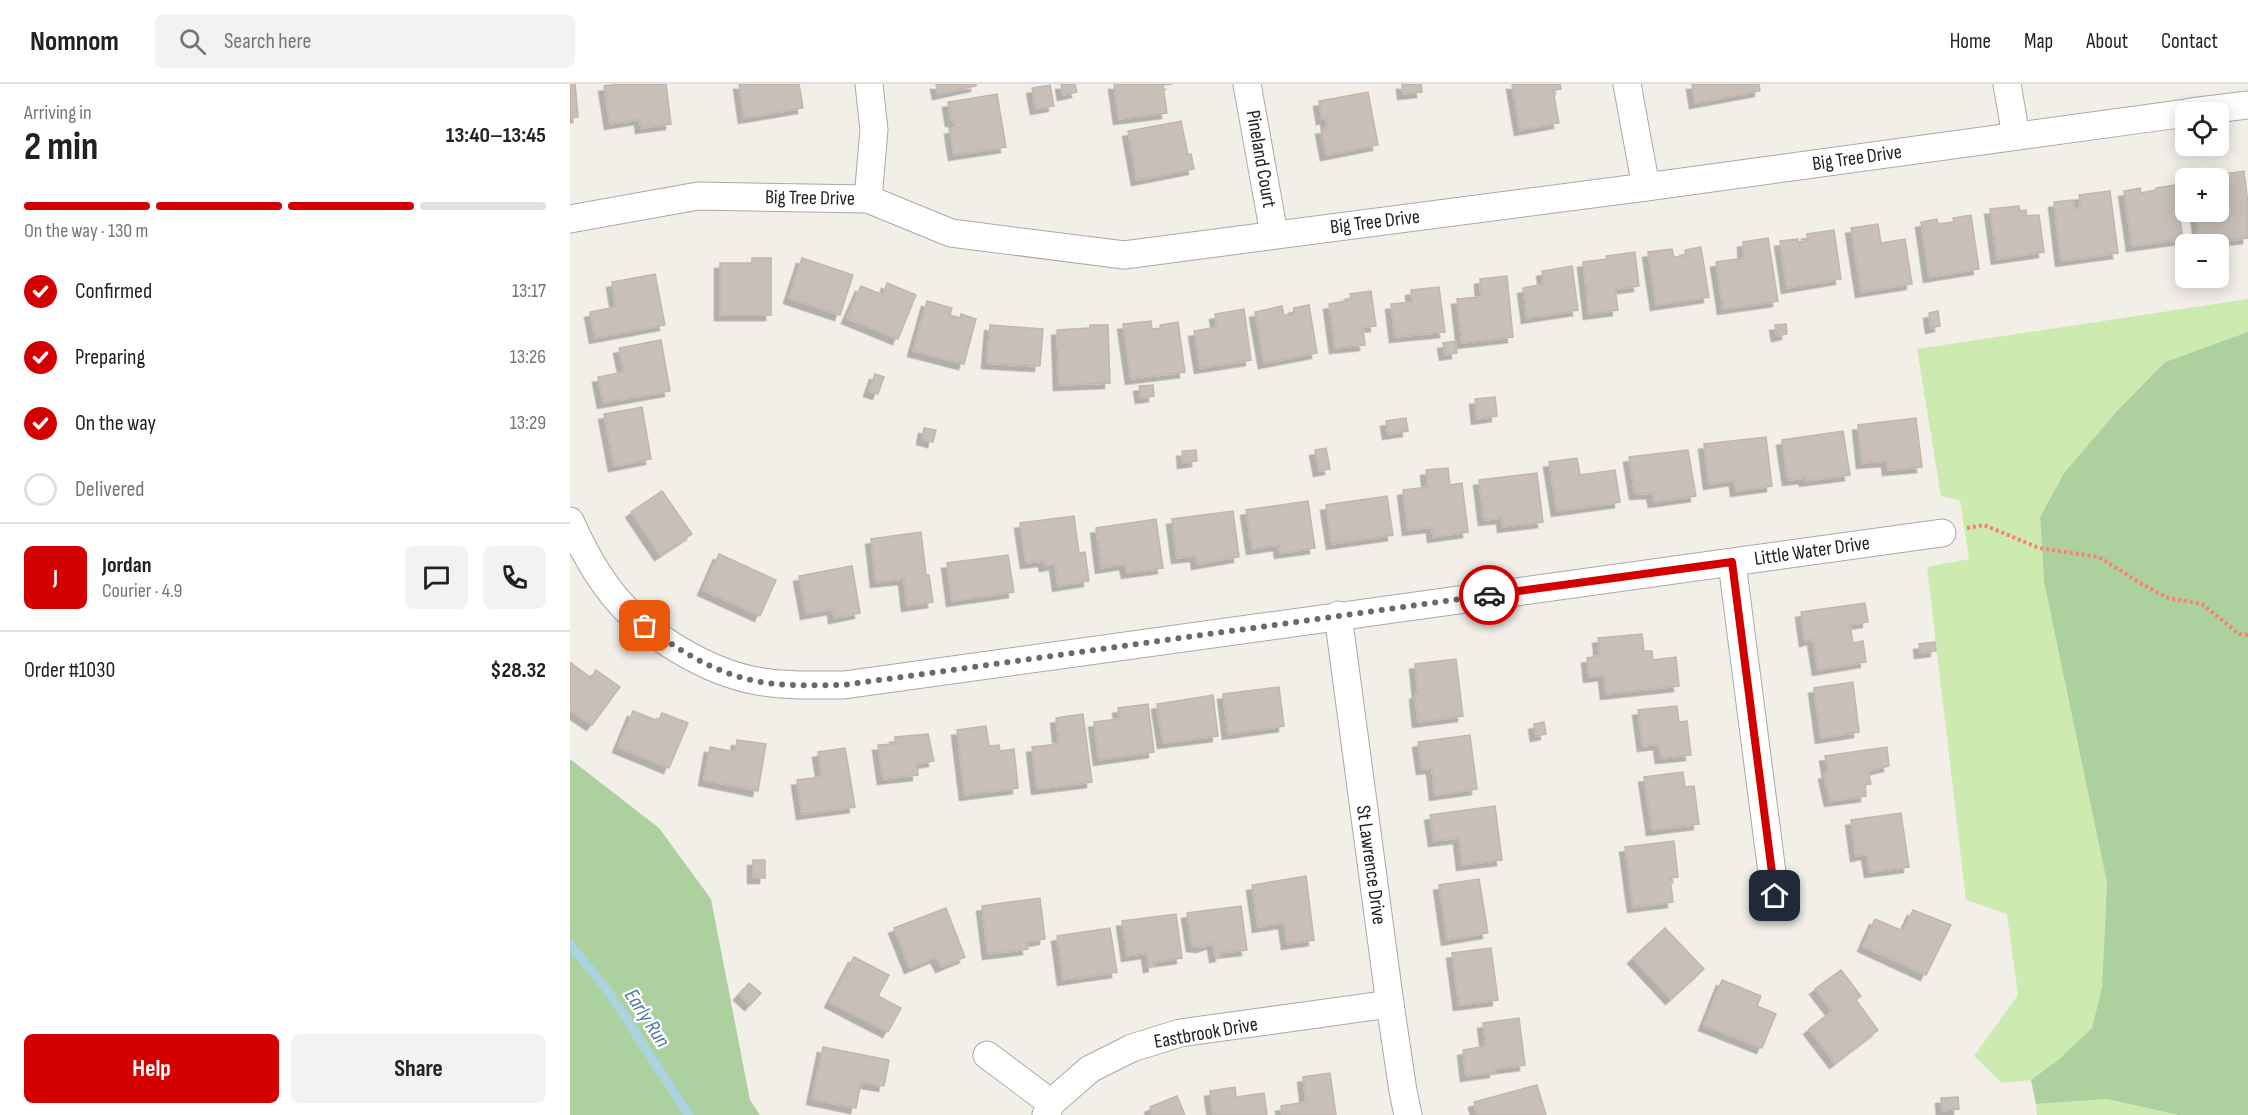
<!DOCTYPE html>
<html lang="en">
<head>
<meta charset="utf-8">
<style>
  :root { --surface:#fff; --page:#f2f2f2; --text:#222; --muted:#767676; --line:#e0e0e0; --accent:#d40000 }
  body { margin:0; font-family:"Sofia Sans Condensed",sans-serif; background:var(--page); color:var(--text); height:100vh; display:flex; flex-direction:column; font-size:22px; white-space:nowrap }
  * { box-sizing:border-box; margin:0 }
  p { font-size:20px; color:var(--muted) }
  .icon { flex:none; width:33px; height:33px; fill:none; stroke:currentColor; stroke-width:2; stroke-linecap:round; stroke-linejoin:round }
  .map { position:relative; flex:1; overflow:hidden }
  .details { display:flex; flex-direction:column; background:var(--surface); width:570px }
  .details>* { flex:none }
  .controls { position:absolute; left:1605px; top:18px; display:grid; gap:12px }
  .controls a { display:grid; place-items:center; width:54px; height:54px; border-radius:9px; background:var(--surface); box-shadow:0 3px 15px #0003; font-size:30px }
  .pin { position:absolute; display:grid; place-items:center; width:51px; height:51px; color:#fff; margin:-26px; border-radius:12px; box-shadow:0 3px 9px #0006 }
  .courier { position:absolute; display:grid; place-items:center; width:60px; height:60px; margin:-30px; border:4px solid #d40000; border-radius:50%; background:#fff; color:#222; box-shadow:0 2px 8px #0007 }
  .summary em { font-style:normal; font-weight:700 }
  .summary div { display:flex; flex-direction:column-reverse }
  .summary { display:flex; align-items:center; justify-content:space-between; height:102px; padding:0 24px }
  h1 { font-size:39px; font-weight:700; line-height:45px }
  .bar { display:grid; grid-template-columns:repeat(4,1fr); gap:9px 6px; align-content:center; height:72px; padding:0 24px }
  .bar i { height:8px; border-radius:4px; background:var(--line) }
  .bar .selected { background:var(--accent) }
  .bar p { grid-column:span 4 }
  .line { display:flex; align-items:center; gap:15px; padding:0 24px; border-top:2px solid var(--line) }
  .line div { flex:1 }
  .round { display:grid; place-items:center; flex:none; width:63px; height:63px; border-radius:9px; background:var(--page) }
  ol { padding:0 24px; list-style:none }
  li { display:flex; align-items:center; gap:18px; height:66px }
  li p { margin-inline-start:auto }
  li .icon { padding:6px; border-radius:50%; background:var(--accent); color:#fff; stroke-width:4 }
  li:last-child { color:var(--muted) }
  li i { width:33px; height:33px; border:3px solid var(--line); border-radius:50% }
  .cta { display:flex; gap:12px; margin-top:auto; padding:12px 24px }
  .cta a { flex:1; height:69px; border-radius:9px; background:var(--accent); color:#fff; font-size:24px; font-weight:700; line-height:69px; text-align:center }
  .cta a+a { background:var(--page); color:var(--text) }
  header { display:flex; align-items:center; gap:36px; box-sizing:border-box; height:84px; padding:0 30px; background:var(--surface); border-bottom:2px solid var(--line) }
  header strong { font-size:28px }
  nav { display:flex; gap:33px; margin-inline-start:auto; font-size:21px }
  .search { width:420px; height:54px; background:var(--page); display:flex; align-items:center; gap:15px; box-sizing:border-box; padding:0 21px; border-radius:9px; color:var(--muted); font-size:22px }
  main { display:flex; flex:1; min-height:0 }
  .map>svg:first-child { display:block }
</style>
</head>
<body>
<header>
<strong>Nomnom</strong>
<div class="search"><svg class="icon" aria-label="search" viewBox="0 0 24 24"><circle cx="10" cy="10" r="6"/><path d="M15 15l6 6"/></svg>Search here</div>
<nav><a>Home</a><a>Map</a><a>About</a><a>Contact</a></nav>
</header>
<main>
<section class="details">
<div class="summary"><div><h1>2 min</h1><p>Arriving in</p></div><em>13:40–13:45</em></div>
<div class="bar"><i class="selected"></i><i class="selected"></i><i class="selected"></i><i></i><p>On the way · 130 m</p></div>
<ol>
<li><svg class="icon" aria-label="check" viewBox="0 0 24 24"><path d="M5 12l5 5 9-10"/></svg>Confirmed<p>13:17</p></li>
<li><svg class="icon" aria-label="check" viewBox="0 0 24 24"><path d="M5 12l5 5 9-10"/></svg>Preparing<p>13:26</p></li>
<li><svg class="icon" aria-label="check" viewBox="0 0 24 24"><path d="M5 12l5 5 9-10"/></svg>On the way<p>13:29</p></li>
<li><i></i>Delivered</li>
</ol>
<div class="line" style="height:108px"><b class="round" style="background:var(--accent);color:#fff">J</b><div><b>Jordan</b><p>Courier · 4.9</p></div><a class="round"><svg class="icon" aria-label="chat" viewBox="0 0 24 24"><path d="M4 5h16v11H9l-5 4z"/></svg></a><a class="round"><svg class="icon" aria-label="phone" viewBox="0 0 24 24"><path d="M5 4h4l2 5-3 2q2 4 5 5l2-3 5 2v4C11 20 4 13 5 4z"/></svg></a></div>
<div class="line" style="height:78px"><div>Order #1030</div><b>$28.32</b></div>
<div class="cta"><a>Help</a><a>Share</a></div>
</section>
<div class="map">
<svg width="1678" height="1031" viewBox="0 0 1678 1031">
  <defs>
    <filter id="shadow"><feDropShadow dx="-5.5" dy="5.5" stdDeviation="0" flood-color="#0004"/></filter>
  </defs>
  <rect width="100%" height="100%" fill="#f2efe9"/>
  <g fill="#cdebb0">
    <polygon points="1678,215 1678,248 1595,278 1546,328 1494,389 1470,433 1474,498 1537,799 1532,903 1522,944 1488,976 1461,996 1432,999 1404,972 1448,911 1437,830 1396,816 1357,483 1399,475 1390,416 1371,412 1347,265"/>
    <polygon points="1537,1015 1608,1031 1467,1031 1466,1020"/>
  </g>
  <g fill="#add19e">
    <polygon points="1678,248 1678,1031 1608,1031 1537,1015 1466,1020 1461,996 1488,976 1522,944 1532,903 1537,799 1474,498 1470,433 1494,389 1546,328 1595,278"/>
    <polygon points="0,675 89,744 141,815 180,1016 190,1031 0,1031"/>
  </g>
  <g fill="none" stroke-linecap="round" stroke-linejoin="round">
    <polyline stroke="#aad3df" stroke-width="9" points="0,860 38,907 119,1031"/>
  </g>
  <g fill="#c7bfb8" stroke="#c4b6ab" stroke-width="1.5" filter="url(#shadow)">
    <polygon points="0,0 5,0 8,33 0,34"/>
    <polygon points="51,0 96,0 101,40 71,44 70,35 40,40 34,2"/>
    <polygon points="169,0 229,0 233,24 174,34"/>
    <polygon points="366,0 406,0 406,2 368,10"/>
    <polygon points="491,0 505,0 507,8 493,11"/>
    <polygon points="544,0 602,0 593,1 597,29 549,35"/>
    <polygon points="832,0 851,0 852,8 833,10"/>
    <polygon points="942,0 990,0 991,5 983,6 989,39 950,46"/>
    <polygon points="1122,0 1189,0 1190,7 1125,19"/>
    <polygon points="480,1 484,22 466,25 462,4"/>
    <polygon points="798,8 808,61 756,71 751,45 758,44 756,34 752,35 749,17"/>
    <polygon points="427,10 436,63 384,71 380,45 385,44 385,41 384,36 381,37 378,18"/>
    <polygon points="611,37 618,71 621,70 624,85 567,96 558,47"/>
    <polygon points="1674,87 1678,119 1678,154 1630,160 1626,128 1648,128 1648,94 1647,91"/>
    <polygon points="1605,101 1613,155 1562,162 1554,107 1570,104 1571,109 1586,106 1586,104"/>
    <polygon points="1540,107 1548,169 1491,177 1484,118 1503,116 1504,124 1511,124 1509,111"/>
    <polygon points="1449,122 1450,127 1456,126 1457,132 1469,131 1474,168 1427,175 1420,125"/>
    <polygon points="1401,131 1409,185 1359,193 1351,138 1367,135 1368,140 1384,138 1383,134"/>
    <polygon points="1308,140 1311,159 1335,155 1342,200 1291,208 1281,144"/>
    <polygon points="1264,146 1271,195 1217,204 1210,157 1228,155 1228,158 1238,157 1237,150"/>
    <polygon points="1198,154 1208,217 1153,225 1146,178 1174,174 1173,158"/>
    <polygon points="1131,163 1139,213 1086,221 1078,168 1102,165 1104,173 1116,172 1115,166"/>
    <polygon points="1065,168 1069,202 1045,205 1048,226 1019,230 1013,178 1037,175 1036,172"/>
    <polygon points="182,174 201,174 201,231 150,231 150,179 182,179"/>
    <polygon points="232,174 283,191 270,231 219,214"/>
    <polygon points="1002,182 1008,226 957,234 953,204 974,200 972,187"/>
    <polygon points="85,190 95,241 25,254 20,228 46,223 42,198"/>
    <polygon points="937,192 943,253 892,259 887,215 911,213 910,195"/>
    <polygon points="317,199 346,211 328,255 277,234 291,202 313,211"/>
    <polygon points="869,203 875,248 825,253 821,220 842,218 841,206"/>
    <polygon points="801,207 806,242 793,243 795,261 765,264 759,220 781,216 780,210"/>
    <polygon points="357,217 382,224 380,231 390,234 391,230 406,235 394,280 343,267"/>
    <polygon points="739,221 747,269 694,279 685,228 712,222 714,231 723,231 724,224"/>
    <polygon points="674,225 681,276 630,284 624,247 647,243 645,230"/>
    <polygon points="1368,227 1370,242 1361,244 1359,229"/>
    <polygon points="581,237 582,245 591,244 590,241 608,238 615,288 561,295 553,240"/>
    <polygon points="1216,240 1217,250 1207,252 1205,241"/>
    <polygon points="420,241 473,245 470,282 417,279"/>
    <polygon points="520,241 538,241 540,299 489,301 487,246 520,244"/>
    <polygon points="91,256 100,307 33,319 28,293 54,288 49,264"/>
    <polygon points="885,257 887,269 875,271 873,259"/>
    <polygon points="305,290 314,293 308,310 299,307"/>
    <polygon points="583,301 584,312 571,314 569,302"/>
    <polygon points="925,313 927,332 907,335 905,315"/>
    <polygon points="72,323 81,375 44,382 34,330"/>
    <polygon points="836,334 838,347 818,350 816,337"/>
    <polygon points="1346,334 1352,383 1318,386 1317,377 1292,379 1288,341"/>
    <polygon points="354,344 366,346 363,358 352,355"/>
    <polygon points="1273,347 1280,391 1235,397 1235,394 1218,396 1212,356"/>
    <polygon points="1196,353 1202,402 1166,407 1165,396 1139,400 1134,360"/>
    <polygon points="756,364 760,385 749,387 745,366"/>
    <polygon points="626,366 627,377 613,379 612,367"/>
    <polygon points="1118,366 1126,412 1084,418 1082,409 1065,410 1059,373"/>
    <polygon points="1007,374 1010,391 1045,386 1050,418 987,427 979,378"/>
    <polygon points="878,384 880,401 892,399 898,448 863,453 862,443 838,446 833,406 858,403 856,386"/>
    <polygon points="967,389 973,438 933,443 932,434 914,436 909,396"/>
    <polygon points="92,407 122,450 90,471 61,428"/>
    <polygon points="817,412 823,451 762,460 756,421"/>
    <polygon points="738,417 745,464 710,469 709,461 682,465 676,426"/>
    <polygon points="663,427 669,473 627,480 626,472 607,474 602,435"/>
    <polygon points="504,432 509,469 515,468 519,497 488,502 485,480 475,482 474,477 456,479 450,439"/>
    <polygon points="586,435 593,484 557,489 555,480 531,484 526,444"/>
    <polygon points="351,448 356,491 359,491 363,518 337,522 334,495 306,498 301,455"/>
    <polygon points="149,470 206,496 190,532 133,506"/>
    <polygon points="438,471 444,508 382,517 377,479"/>
    <polygon points="282,482 290,529 264,534 263,525 236,530 229,492"/>
    <polygon points="1295,519 1298,538 1280,541 1283,559 1293,557 1296,578 1248,586 1243,555 1235,557 1231,528"/>
    <polygon points="1072,550 1074,567 1082,567 1083,576 1106,573 1109,602 1036,610 1034,591 1019,593 1017,574 1030,572 1028,554"/>
    <polygon points="1365,558 1366,567 1350,569 1349,560"/>
    <polygon points="886,575 893,632 848,638 845,610 848,609 845,580"/>
    <polygon points="0,578 21,594 26,586 50,603 22,641 0,626"/>
    <polygon points="1283,598 1289,648 1251,654 1244,604"/>
    <polygon points="709,603 714,642 658,650 653,610"/>
    <polygon points="643,611 648,652 593,659 587,620"/>
    <polygon points="578,620 584,668 529,676 524,638 550,635 548,624"/>
    <polygon points="1107,622 1109,638 1117,637 1121,671 1091,674 1089,660 1073,662 1068,626"/>
    <polygon points="63,627 88,637 92,629 118,639 99,684 48,663"/>
    <polygon points="513,630 522,698 467,705 462,663 489,660 486,634"/>
    <polygon points="974,638 976,650 966,652 964,640"/>
    <polygon points="416,642 419,662 429,661 430,667 444,665 448,704 395,711 387,646"/>
    <polygon points="358,650 364,677 347,680 348,691 313,695 308,661 325,660 325,653"/>
    <polygon points="900,651 907,705 865,711 862,684 852,685 848,658"/>
    <polygon points="167,656 196,660 188,707 134,696 140,663 165,668"/>
    <polygon points="1317,663 1319,682 1298,687 1301,700 1295,701 1296,712 1260,717 1254,690 1258,689 1255,672"/>
    <polygon points="275,664 285,723 232,730 227,696 252,693 248,668"/>
    <polygon points="1113,688 1115,703 1124,702 1129,740 1082,746 1074,693"/>
    <polygon points="925,722 932,776 892,781 889,754 864,757 860,731"/>
    <polygon points="1331,729 1339,783 1300,788 1297,770 1286,772 1281,736"/>
    <polygon points="1104,757 1108,793 1100,794 1103,818 1063,823 1055,763"/>
    <rect x="183" y="776" width="12" height="18"/>
    <polygon points="736,792 744,856 717,860 714,839 688,843 682,801"/>
    <polygon points="909,795 918,849 877,856 869,801"/>
    <polygon points="470,814 475,855 457,858 458,865 418,870 412,822"/>
    <polygon points="671,822 677,866 650,869 651,872 645,873 643,859 632,863 622,862 617,829"/>
    <polygon points="376,824 395,873 371,883 366,873 340,884 324,844"/>
    <polygon points="1343,826 1381,841 1356,891 1293,862 1305,835 1333,847"/>
    <polygon points="606,830 612,874 583,878 584,882 579,883 577,869 557,872 552,837"/>
    <polygon points="540,844 547,888 493,896 487,852"/>
    <polygon points="1095,844 1134,885 1101,915 1063,874"/>
    <polygon points="921,864 928,916 889,921 882,869"/>
    <polygon points="284,873 319,891 308,912 331,924 318,948 260,918"/>
    <polygon points="1271,886 1291,912 1286,916 1308,946 1265,979 1239,945 1262,927 1245,905"/>
    <polygon points="1152,896 1191,912 1187,922 1206,930 1192,964 1134,941"/>
    <polygon points="179,899 191,909 180,921 169,911"/>
    <polygon points="949,934 955,981 924,985 925,988 896,992 893,966 916,962 913,939"/>
    <polygon points="253,963 319,976 314,1002 291,998 286,1024 242,1015"/>
    <polygon points="760,989 766,1031 712,1031 711,1022 736,1018 733,993"/>
    <polygon points="967,1001 976,1031 907,1031 904,1018"/>
    <polygon points="665,1003 666,1013 694,1009 697,1031 643,1031 640,1007"/>
    <polygon points="607,1012 615,1031 583,1031 580,1023"/>
    <polygon points="1388,1013 1389,1025 1372,1027 1371,1014"/>
  </g>
  <g fill="none" stroke-linecap="round" stroke-linejoin="round">
    <g stroke="#a9a9a9" stroke-width="29">
      <g id="street">
        <polyline points="677,0 704,150"/>
        <polyline points="1057,0 1076,103"/>
        <polyline points="1437,0 1446,52"/>
        <polyline points="1621,28 1678,21"/>
        <polyline points="298,115 304,46 299,0"/>
        <polyline points="0,135 128,112 298,115 381,149 554,171 1076,103 1616,29"/>
        <path d="M0,437C12,464 25,489 44,512C76,551 137,588 187,597C216,602 245,601 274,601L1372,449"/>
        <polyline points="1162,479 1205,812"/>
        <polyline points="768,531 820,920 833,1007 838,1031"/>
        <polyline points="417,971 481,1019"/>
        <polyline points="476,1031 481,1019 520,985 562,964 610,949 820,920"/>
      </g>
    </g>
    <polyline stroke="#fa8072" stroke-width="4" stroke-dasharray="3 3" stroke-linecap="butt" points="1397,444 1414,441 1469,464 1529,473 1570,499 1598,514 1632,520 1669,550 1678,551"/>
    <use href="#street" stroke="#fff" stroke-width="27"/>
  </g>
  <g fill="none" stroke-linecap="round" stroke-linejoin="round">
    <path stroke="#6b6a68" stroke-width="6" stroke-dasharray="0 10.8" d="M75,542C109,566 144,589 186,597C215,603 245,601 274,601L919,511"/>
    <polyline stroke="#d40000" stroke-width="8" points="919,511 1162,478 1205,812"/>
  </g>
  <g text-anchor="middle" dominant-baseline="central" stroke-width="4.5" stroke-linejoin="round" paint-order="stroke">
    <g font-size="20" fill="#222" stroke="#fff">
      <text transform="translate(1287 74) rotate(-8)">Big Tree Drive</text>
      <text transform="translate(691 75) rotate(80)">Pineland Court</text>
      <text transform="translate(240 114) rotate(1)">Big Tree Drive</text>
      <text transform="translate(805 138) rotate(-7)">Big Tree Drive</text>
      <text transform="translate(1242 467) rotate(-8)">Little Water Drive</text>
      <text transform="translate(801 781) rotate(82)">St Lawrence Drive</text>
      <text transform="translate(636 949) rotate(-10)">Eastbrook Drive</text>
    </g>
    <g font-size="21" font-style="italic" fill="#4a7aab" stroke="#fff">
      <text transform="translate(77 934) rotate(57)">Early Run</text>
    </g>
  </g>
</svg>
<div class="controls">
<a><svg class="icon" aria-label="locate" viewBox="0 0 24 24"><circle cx="12" cy="12" r="6"/><path d="M12 2v4M12 18v4M2 12h4M18 12h4"/></svg></a>
<a>+</a>
<a>−</a>
</div>
<div class="pin" style="left:75px;top:542px;background:#ea580c"><svg class="icon" aria-label="bag" viewBox="0 0 24 24"><path d="M5 8h14l-1 12H6zM9 8a3 3 0 0 1 6 0"/></svg></div>
<div class="pin" style="left:1205px;top:812px;background:#1f2937"><svg class="icon" aria-label="home" viewBox="0 0 24 24"><path d="M3 11l9-7 9 7M6 9v11h12V9"/></svg></div>
<div class="courier" style="left:919px;top:511px"><svg class="icon" aria-label="car" viewBox="0 0 24 24"><path d="M5 17H2v-5l4-1 3-4h7l3 4 3 1v5h-3M9 17h6M6 11h13"/><circle cx="7" cy="17" r="2"/><circle cx="17" cy="17" r="2"/></svg></div>
</div>
</main>
</body>
</html>
